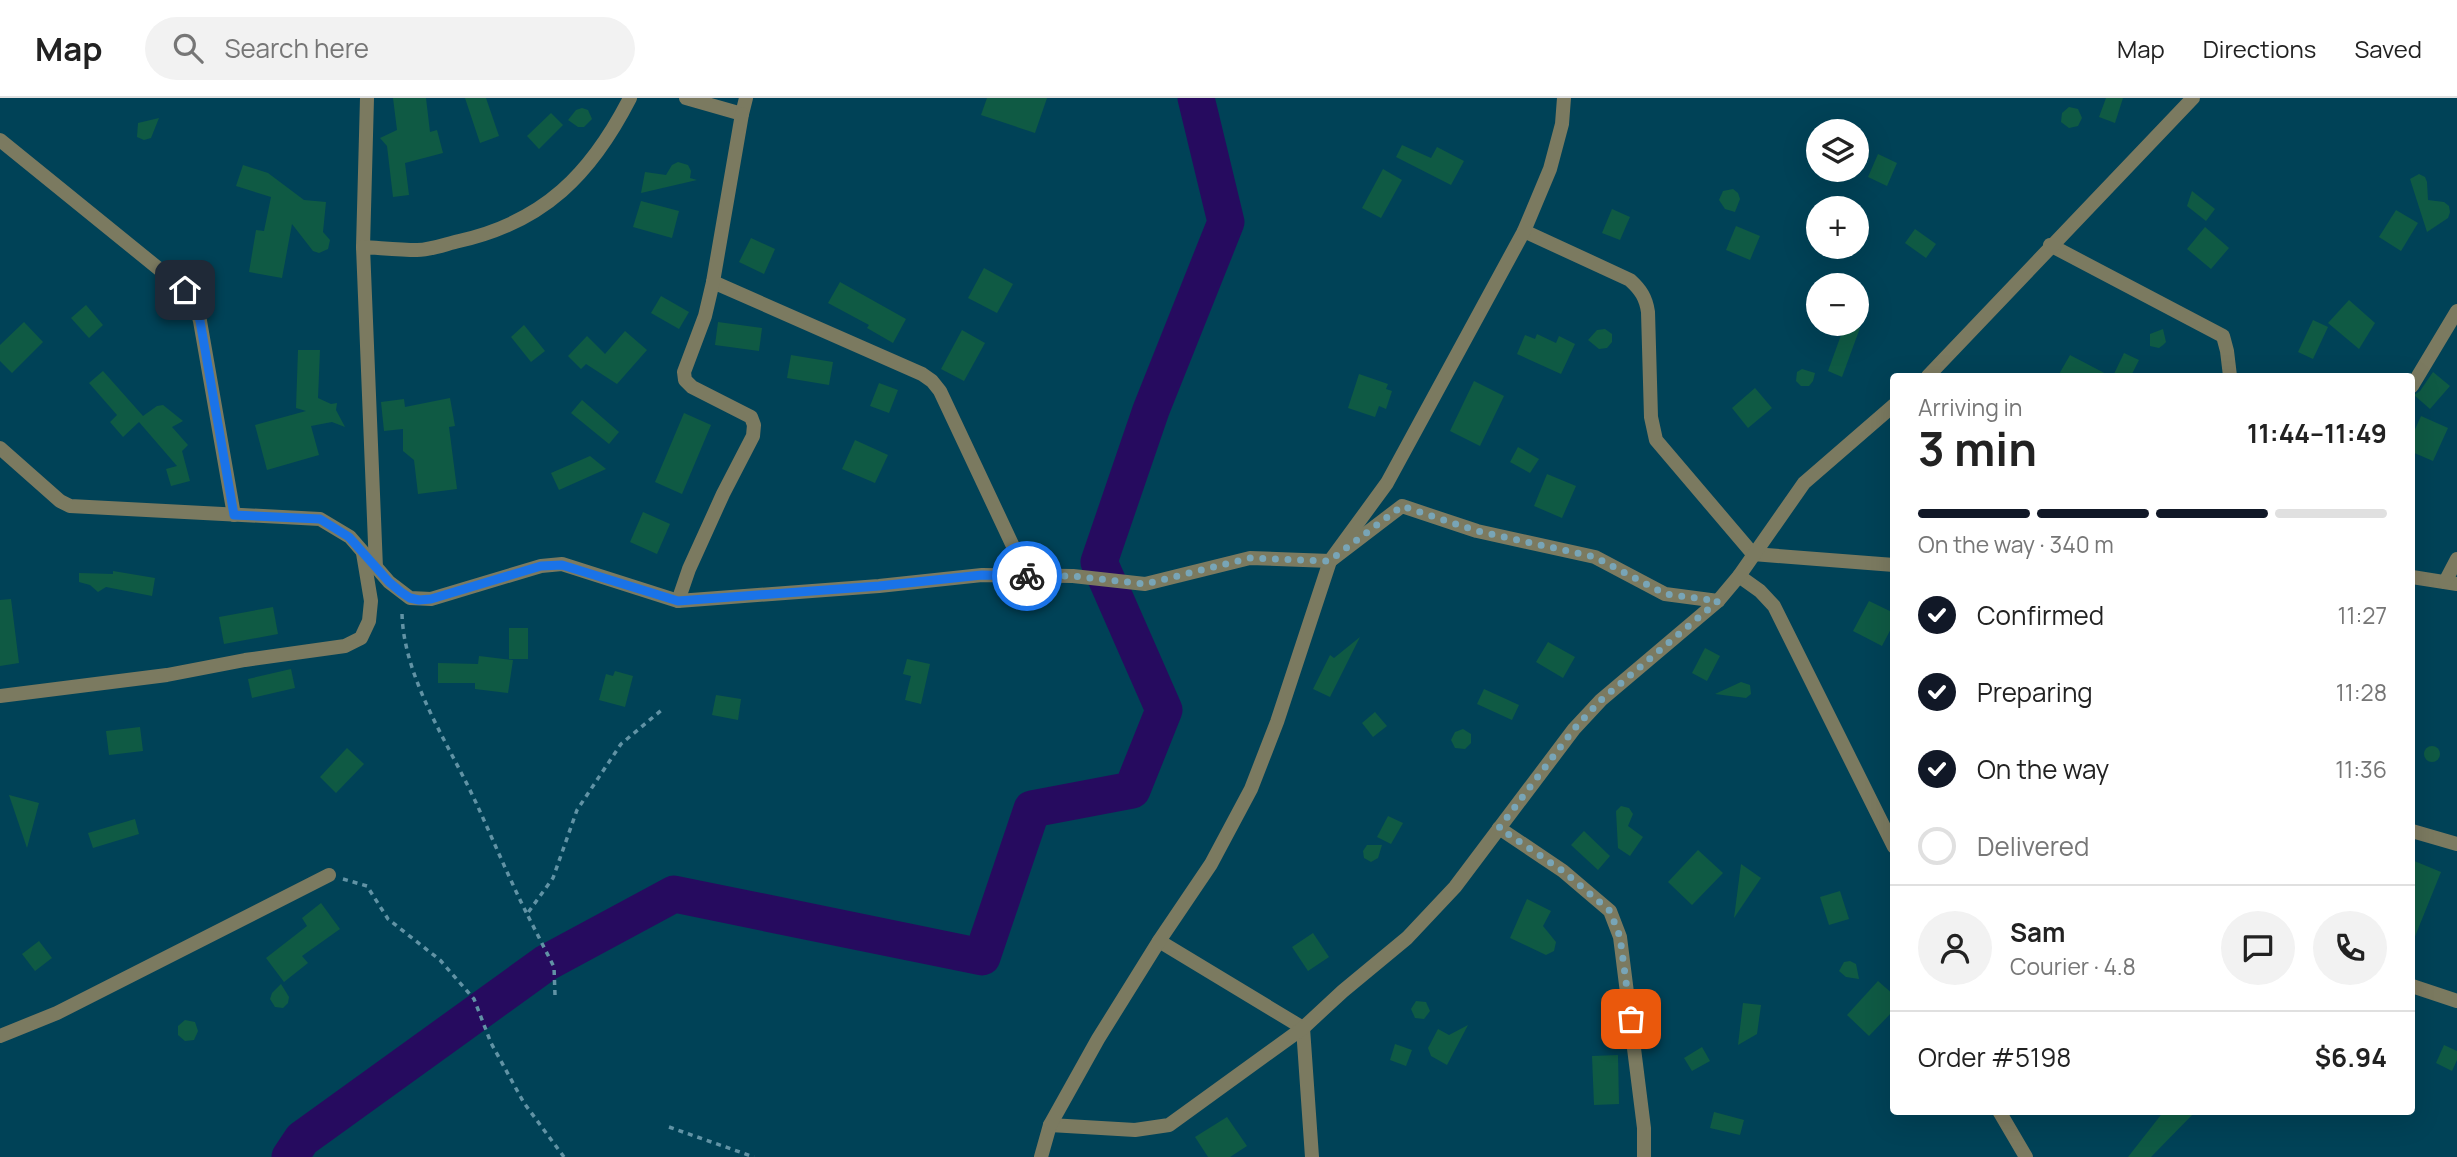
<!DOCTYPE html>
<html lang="en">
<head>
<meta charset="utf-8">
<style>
  :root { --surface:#fff; --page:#f2f2f2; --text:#222; --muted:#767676; --line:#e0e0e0; --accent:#111827 }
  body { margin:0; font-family:Manrope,sans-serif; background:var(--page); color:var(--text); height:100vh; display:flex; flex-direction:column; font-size:26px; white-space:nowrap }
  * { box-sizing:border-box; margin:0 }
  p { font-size:23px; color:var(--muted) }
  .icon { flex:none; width:38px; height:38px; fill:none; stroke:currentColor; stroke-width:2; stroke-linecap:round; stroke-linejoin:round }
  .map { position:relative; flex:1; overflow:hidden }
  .details { position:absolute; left:1890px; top:275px; width:525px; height:742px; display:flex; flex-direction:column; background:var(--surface); border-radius:7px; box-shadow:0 7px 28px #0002 }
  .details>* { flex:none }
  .buttons { position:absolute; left:1806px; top:21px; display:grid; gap:14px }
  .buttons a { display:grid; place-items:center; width:63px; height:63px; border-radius:50%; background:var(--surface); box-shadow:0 7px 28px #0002; font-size:35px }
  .pin { position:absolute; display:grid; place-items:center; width:60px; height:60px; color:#fff; margin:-30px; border-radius:14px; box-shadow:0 4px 10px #0006 }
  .courier { position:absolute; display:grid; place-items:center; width:70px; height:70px; margin:-35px; border:5px solid #1a73e8; border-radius:50%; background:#fff; color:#222; box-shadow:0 2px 9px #0007 }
  .overview em { font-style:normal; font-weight:700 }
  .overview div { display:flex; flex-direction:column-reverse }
  .overview { display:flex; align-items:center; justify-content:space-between; height:119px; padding:0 28px }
  h1 { font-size:46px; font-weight:700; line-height:52px }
  .bar { display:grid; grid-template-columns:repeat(4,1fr); gap:10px 7px; align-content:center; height:84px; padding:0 28px }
  .bar i { height:9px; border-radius:5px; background:var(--line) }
  .bar .active { background:var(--accent) }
  .bar p { grid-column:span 4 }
  .line { display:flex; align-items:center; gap:18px; padding:0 28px; border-top:2px solid var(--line) }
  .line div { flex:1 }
  .round { display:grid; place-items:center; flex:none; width:74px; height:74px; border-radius:37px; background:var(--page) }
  ol { padding:0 28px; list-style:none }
  li { display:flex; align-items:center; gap:21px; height:77px }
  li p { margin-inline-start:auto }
  li .icon { padding:7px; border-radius:50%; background:var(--accent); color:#fff; stroke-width:4 }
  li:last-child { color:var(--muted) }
  li i { width:38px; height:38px; border:4px solid var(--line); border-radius:50% }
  header { display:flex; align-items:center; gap:42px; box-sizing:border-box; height:98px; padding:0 35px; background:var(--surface); border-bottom:2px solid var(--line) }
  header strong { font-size:33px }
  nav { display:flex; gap:38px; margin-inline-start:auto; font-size:24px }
  .search { width:490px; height:63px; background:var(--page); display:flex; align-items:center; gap:18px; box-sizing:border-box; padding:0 24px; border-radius:38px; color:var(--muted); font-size:26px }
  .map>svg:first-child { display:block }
</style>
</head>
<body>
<header>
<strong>Map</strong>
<div class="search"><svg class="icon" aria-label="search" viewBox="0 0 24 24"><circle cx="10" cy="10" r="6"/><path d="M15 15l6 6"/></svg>Search here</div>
<nav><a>Map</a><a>Directions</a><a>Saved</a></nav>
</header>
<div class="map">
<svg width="2457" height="1059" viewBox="0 0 2457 1059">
  <rect width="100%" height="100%" fill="#004257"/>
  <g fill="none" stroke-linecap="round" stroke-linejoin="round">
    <polyline stroke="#260b5f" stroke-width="37" points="290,1059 302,1041 546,865 674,796 982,859 1032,711 1132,692 1164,612 1099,464 1151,312 1226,124 1196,0"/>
  </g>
  <g fill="#0f5a44">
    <polygon points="393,0 426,0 430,34 437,32 443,55 405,65 409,97 393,99 387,48 380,40 397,32"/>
    <polygon points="465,0 486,0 499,38 480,45"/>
    <polygon points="987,0 1047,0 1035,35 981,17"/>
    <polygon points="2106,0 2123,0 2115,25 2099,19"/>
    <polygon points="2069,9 2078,11 2082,20 2078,28 2069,30 2061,24 2062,15"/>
    <polygon points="582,10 588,12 592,21 584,29 578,29 568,22 576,12"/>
    <polygon points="551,15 563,27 539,51 527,38"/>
    <polygon points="159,20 151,40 144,42 137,39 138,25"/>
    <polygon points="1402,47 1431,60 1437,49 1464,63 1451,87 1396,59"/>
    <polygon points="1878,56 1897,65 1887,88 1868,79"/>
    <polygon points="678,64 688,67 691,73 690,80 697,82 641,95 645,74 666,77 672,67"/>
    <polygon points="243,67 268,75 304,102 326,104 323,134 330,142 328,151 319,155 313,153 292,126 282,180 249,174 256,132 264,133 271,99 236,88"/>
    <polygon points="1383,71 1402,82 1381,120 1362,110"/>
    <polygon points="2419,76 2425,79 2427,84 2428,102 2444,104 2449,108 2450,114 2448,120 2427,134 2410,81"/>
    <polygon points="1733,91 1738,95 1740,101 1735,114 1725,111 1719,102 1723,93"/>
    <polygon points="2192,93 2215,111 2206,123 2187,108"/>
    <polygon points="641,103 679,113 672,140 633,129"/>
    <polygon points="1612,111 1630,119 1620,142 1602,135"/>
    <polygon points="2396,112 2418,125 2401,153 2379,139"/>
    <polygon points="1736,128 1760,138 1750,162 1726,152"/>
    <polygon points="2205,129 2229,150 2211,171 2187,151"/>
    <polygon points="1915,131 1936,146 1926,160 1905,145"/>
    <polygon points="751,140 775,151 764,176 739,164"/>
    <polygon points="984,170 1013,186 997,215 968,200"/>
    <polygon points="840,184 906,221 893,245 867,230 869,227 828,205"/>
    <polygon points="661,198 689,214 679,231 651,215"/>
    <polygon points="2349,202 2375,225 2359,251 2328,225"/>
    <polygon points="86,207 103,227 89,240 71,220"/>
    <polygon points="2313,222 2328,229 2313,261 2298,254"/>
    <polygon points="24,224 43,244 12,275 0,263 0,247"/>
    <polygon points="718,224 762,230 759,253 715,247"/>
    <polygon points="1845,226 1860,230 1842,279 1828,273"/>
    <polygon points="524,227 545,253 531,264 511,239"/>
    <polygon points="1605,231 1612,236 1612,244 1607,250 1599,251 1588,242 1597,232"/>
    <polygon points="2163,231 2166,244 2163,247 2159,250 2150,248 2150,236"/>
    <polygon points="962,232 985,245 964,283 941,271"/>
    <polygon points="625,233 647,252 617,286 586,266 581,271 568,258 587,238 605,256"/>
    <polygon points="1537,236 1556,245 1559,238 1575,246 1561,276 1517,256 1525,237 1535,241"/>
    <polygon points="298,252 320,252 318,300 331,306 337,305 336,312 345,329 332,324 311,328 319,357 267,372 255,327 306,313 296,310"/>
    <polygon points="2124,255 2139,262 2131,278 2113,278"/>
    <polygon points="791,257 833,264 829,287 787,280"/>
    <polygon points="2070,257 2110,278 2058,278"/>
    <polygon points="1802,271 1815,275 1813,283 1809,288 1801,288 1796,283 1797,274"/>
    <polygon points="103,273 143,318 157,308 163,307 183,323 172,329 188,347 182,353 190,383 171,388 166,371 177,368 139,324 123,339 110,324 117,317 89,285"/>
    <polygon points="2433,274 2450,288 2430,311 2414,297 2420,293"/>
    <polygon points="1359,276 1388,286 1386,291 1392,293 1386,311 1379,308 1375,319 1348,310"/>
    <polygon points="1474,283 1504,298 1480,348 1450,333"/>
    <polygon points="879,285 898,292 889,315 870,308"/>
    <polygon points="1755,290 1772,310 1748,330 1732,310"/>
    <polygon points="450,300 455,328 449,329 457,391 418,396 414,362 403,353 403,331 384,333 381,304 404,301 405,309"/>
    <polygon points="582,302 619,334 609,346 571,315"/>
    <polygon points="684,315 711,327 682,396 655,384"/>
    <polygon points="2421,318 2448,330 2433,363 2412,354 2412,338"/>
    <polygon points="855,342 888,357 875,385 842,371"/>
    <polygon points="1518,349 1539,361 1530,375 1510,364"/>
    <polygon points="590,358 606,371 559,392 551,375"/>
    <polygon points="1547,376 1576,388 1562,420 1534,408"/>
    <polygon points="643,414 670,426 657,456 630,444"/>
    <polygon points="113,473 155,480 152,498 106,489 98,494 90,487 79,484 79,475 113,476"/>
    <polygon points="11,501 19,565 0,568 0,502"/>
    <polygon points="1869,503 1894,515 1894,525 1882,548 1853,533"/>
    <polygon points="273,509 278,536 224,546 219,519"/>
    <rect x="509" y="530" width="19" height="31"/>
    <polygon points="1360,539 1330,599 1313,591 1330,557 1334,560"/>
    <polygon points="1548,544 1575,559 1563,580 1536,564"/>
    <polygon points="1705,550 1720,558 1707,583 1692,575"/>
    <polygon points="479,558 513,562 508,595 475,591 475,585 438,585 438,565 478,566"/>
    <polygon points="907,561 930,566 921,606 905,602 911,578 903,576"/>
    <polygon points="291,571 295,590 252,600 248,581"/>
    <polygon points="615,573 633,578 625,609 599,602 606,576 613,578"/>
    <polygon points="1741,584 1750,587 1751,596 1746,600 1715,596"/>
    <polygon points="1484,591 1519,607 1512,622 1477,606"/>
    <polygon points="716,597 741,601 738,622 712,617"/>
    <polygon points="1375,614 1387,628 1373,639 1362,625"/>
    <polygon points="140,629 143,653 109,657 106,633"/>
    <polygon points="1463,631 1471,636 1471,645 1465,651 1455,650 1451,642 1455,634"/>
    <circle cx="2432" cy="656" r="8"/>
    <polygon points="347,650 364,666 336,695 320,679"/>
    <polygon points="9,697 39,705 27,750"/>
    <polygon points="1621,708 1629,710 1633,716 1628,728 1643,739 1630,758 1618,750 1616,713"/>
    <polygon points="1388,718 1403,725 1391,746 1377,739"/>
    <polygon points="135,721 139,736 93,750 88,735"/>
    <polygon points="1584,733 1610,758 1598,772 1571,747"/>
    <polygon points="1367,747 1382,747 1378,760 1371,764 1364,760 1363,753"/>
    <polygon points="1698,752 1723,775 1692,807 1668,784"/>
    <polygon points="2412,762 2441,774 2412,846"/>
    <polygon points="1741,766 1761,780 1734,820"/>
    <polygon points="1840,793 1849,821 1829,827 1820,799"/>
    <polygon points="1527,801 1551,813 1543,828 1556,844 1554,853 1546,857 1510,840"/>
    <polygon points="321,805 340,831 302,858 308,865 284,884 266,860 307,828 302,820"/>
    <polygon points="1313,835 1329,859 1308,873 1292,849"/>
    <polygon points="39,843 52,860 35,873 22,856"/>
    <polygon points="1850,863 1856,866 1859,881 1846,879 1839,873 1844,864"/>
    <polygon points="1878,883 1894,897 1894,912 1869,938 1847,917"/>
    <polygon points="281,886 289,899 288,905 283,910 275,909 270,901 272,895"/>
    <polygon points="1416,903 1426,904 1430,913 1424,921 1415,920 1411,911"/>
    <polygon points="1743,905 1761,907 1757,936 1738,947"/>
    <polygon points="185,922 195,924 198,933 194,942 185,943 178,937 178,928"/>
    <polygon points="1468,927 1447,967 1431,958 1428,950 1438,931 1449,937"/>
    <polygon points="1395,946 1412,952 1406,968 1390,962"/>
    <polygon points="2444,947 2457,953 2457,962 2452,973 2436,965"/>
    <polygon points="1702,949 1710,963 1692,973 1684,960"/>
    <polygon points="1618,957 1619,1006 1594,1007 1592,958"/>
    <polygon points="2164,1013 2196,1013 2151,1059 2128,1059"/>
    <polygon points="1714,1014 1744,1022 1740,1037 1710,1030"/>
    <polygon points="1227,1019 1247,1048 1230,1059 1208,1059 1195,1039"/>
  </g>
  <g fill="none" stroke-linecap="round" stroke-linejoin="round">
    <g stroke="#6193a5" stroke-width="3.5" stroke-dasharray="5 5" stroke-linecap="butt">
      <path d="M402,516C404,583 451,649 478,709C494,744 509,780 527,816"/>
      <polyline points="343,781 367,788 388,821 440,862 474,901 491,945 524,1005 564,1059"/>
      <polyline points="555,897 554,869 527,816 553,780 577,712 621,646 664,610"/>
      <polyline points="669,1029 754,1059"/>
    </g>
    <g stroke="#7b7a60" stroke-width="14">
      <polyline points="686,0 742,16 746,0"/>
      <polyline points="0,42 185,192 195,206 200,223 234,417"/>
      <path d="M1524,133L1630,182C1641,192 1646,200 1648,214L1651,319L1656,342L1753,456L1894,467"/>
      <polyline points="2050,147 2223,238 2227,253 2230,278"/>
      <polyline points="363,149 367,0"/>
      <polyline points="713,184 922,276 932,283 940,293 1027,478"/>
      <polyline points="1928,278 2193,0"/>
      <polyline points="2412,288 2457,213"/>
      <polyline points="0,350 60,403 70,408 320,421 350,439 389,484 410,500 431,501 541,468 562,466 678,503 879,488 982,477 1073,478 1145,486 1250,460 1330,463 1402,408 1477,433 1595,459 1665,496 1718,503"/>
      <path d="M376,470L363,149C381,150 399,152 417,152C431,152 446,146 459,143C544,124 591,76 630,0"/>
      <polyline points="1739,478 1760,493 1774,508 1894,749"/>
      <polyline points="2412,479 2457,486"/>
      <polyline points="2445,484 2457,461"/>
      <polyline points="678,503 689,471 723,396 753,338 754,327 751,319 692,289 685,282 684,274 705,218 713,184 742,16"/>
      <polyline points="0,598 167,577 245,562 345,548 361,540 369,523 371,503 363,455"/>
      <polyline points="1499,730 1563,773 1610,813 1620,839 1644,1030 1644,1059"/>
      <polyline points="2412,733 2457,746"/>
      <polyline points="1159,843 1303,930 1312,1059"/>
      <polyline points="2412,888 2457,903"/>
      <polyline points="0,938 57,915 329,777"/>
      <polyline points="1999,1013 2026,1059"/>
      <polyline points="1050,1027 1135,1032 1169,1027 1303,930 1343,893 1407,840 1455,789 1574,631 1601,602 1718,503 1739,478 1804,385 1894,307"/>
      <polyline points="1041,1059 1050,1027 1098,941 1159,843 1211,766 1251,691 1277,624 1330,463 1387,385 1524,133 1550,71 1562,26 1564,0"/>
    </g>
  </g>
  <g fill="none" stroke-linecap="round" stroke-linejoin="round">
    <polyline stroke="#78a5b7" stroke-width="7" stroke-dasharray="0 12.6" points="1027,478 1073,478 1145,486 1250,460 1329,463 1402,408 1477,433 1595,459 1665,496 1718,503 1601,602 1574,631 1499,730 1563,773 1610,813 1620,839 1631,921"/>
    <polyline stroke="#1a73e8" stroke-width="9" points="185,192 195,206 200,223 234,417 320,421 349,439 389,484 401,494 410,500 419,502 431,501 541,468 562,467 678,503 879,488 982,477 1027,478"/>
  </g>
</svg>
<div class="buttons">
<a><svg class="icon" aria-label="layers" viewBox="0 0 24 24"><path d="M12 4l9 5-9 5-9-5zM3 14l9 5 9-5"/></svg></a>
<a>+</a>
<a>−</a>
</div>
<div class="pin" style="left:1631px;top:921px;background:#ea580c"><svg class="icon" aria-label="bag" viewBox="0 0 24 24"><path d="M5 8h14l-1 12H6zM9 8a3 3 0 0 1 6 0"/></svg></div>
<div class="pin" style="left:185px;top:192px;background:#1f2937"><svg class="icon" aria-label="home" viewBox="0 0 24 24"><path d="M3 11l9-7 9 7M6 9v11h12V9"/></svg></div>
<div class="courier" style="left:1027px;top:478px"><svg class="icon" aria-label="bike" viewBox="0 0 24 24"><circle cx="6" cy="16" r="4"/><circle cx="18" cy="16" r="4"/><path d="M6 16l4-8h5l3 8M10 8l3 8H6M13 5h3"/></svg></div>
<section class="details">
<div class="overview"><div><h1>3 min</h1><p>Arriving in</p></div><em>11:44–11:49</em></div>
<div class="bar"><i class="active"></i><i class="active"></i><i class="active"></i><i></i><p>On the way · 340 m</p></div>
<ol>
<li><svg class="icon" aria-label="check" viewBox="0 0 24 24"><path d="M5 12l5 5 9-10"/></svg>Confirmed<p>11:27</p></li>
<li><svg class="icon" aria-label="check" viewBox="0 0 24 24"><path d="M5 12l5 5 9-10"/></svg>Preparing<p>11:28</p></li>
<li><svg class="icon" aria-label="check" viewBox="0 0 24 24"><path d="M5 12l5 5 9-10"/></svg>On the way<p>11:36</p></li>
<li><i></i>Delivered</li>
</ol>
<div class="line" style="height:126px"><a class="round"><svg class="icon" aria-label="person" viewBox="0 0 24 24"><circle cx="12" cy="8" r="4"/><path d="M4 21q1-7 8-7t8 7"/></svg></a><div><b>Sam</b><p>Courier · 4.8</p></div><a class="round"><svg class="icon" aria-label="chat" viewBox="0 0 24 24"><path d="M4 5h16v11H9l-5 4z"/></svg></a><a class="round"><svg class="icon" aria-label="phone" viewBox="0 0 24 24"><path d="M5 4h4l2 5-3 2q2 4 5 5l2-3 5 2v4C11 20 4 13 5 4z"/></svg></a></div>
<div class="line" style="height:91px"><div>Order #5198</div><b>$6.94</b></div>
</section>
</div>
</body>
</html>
